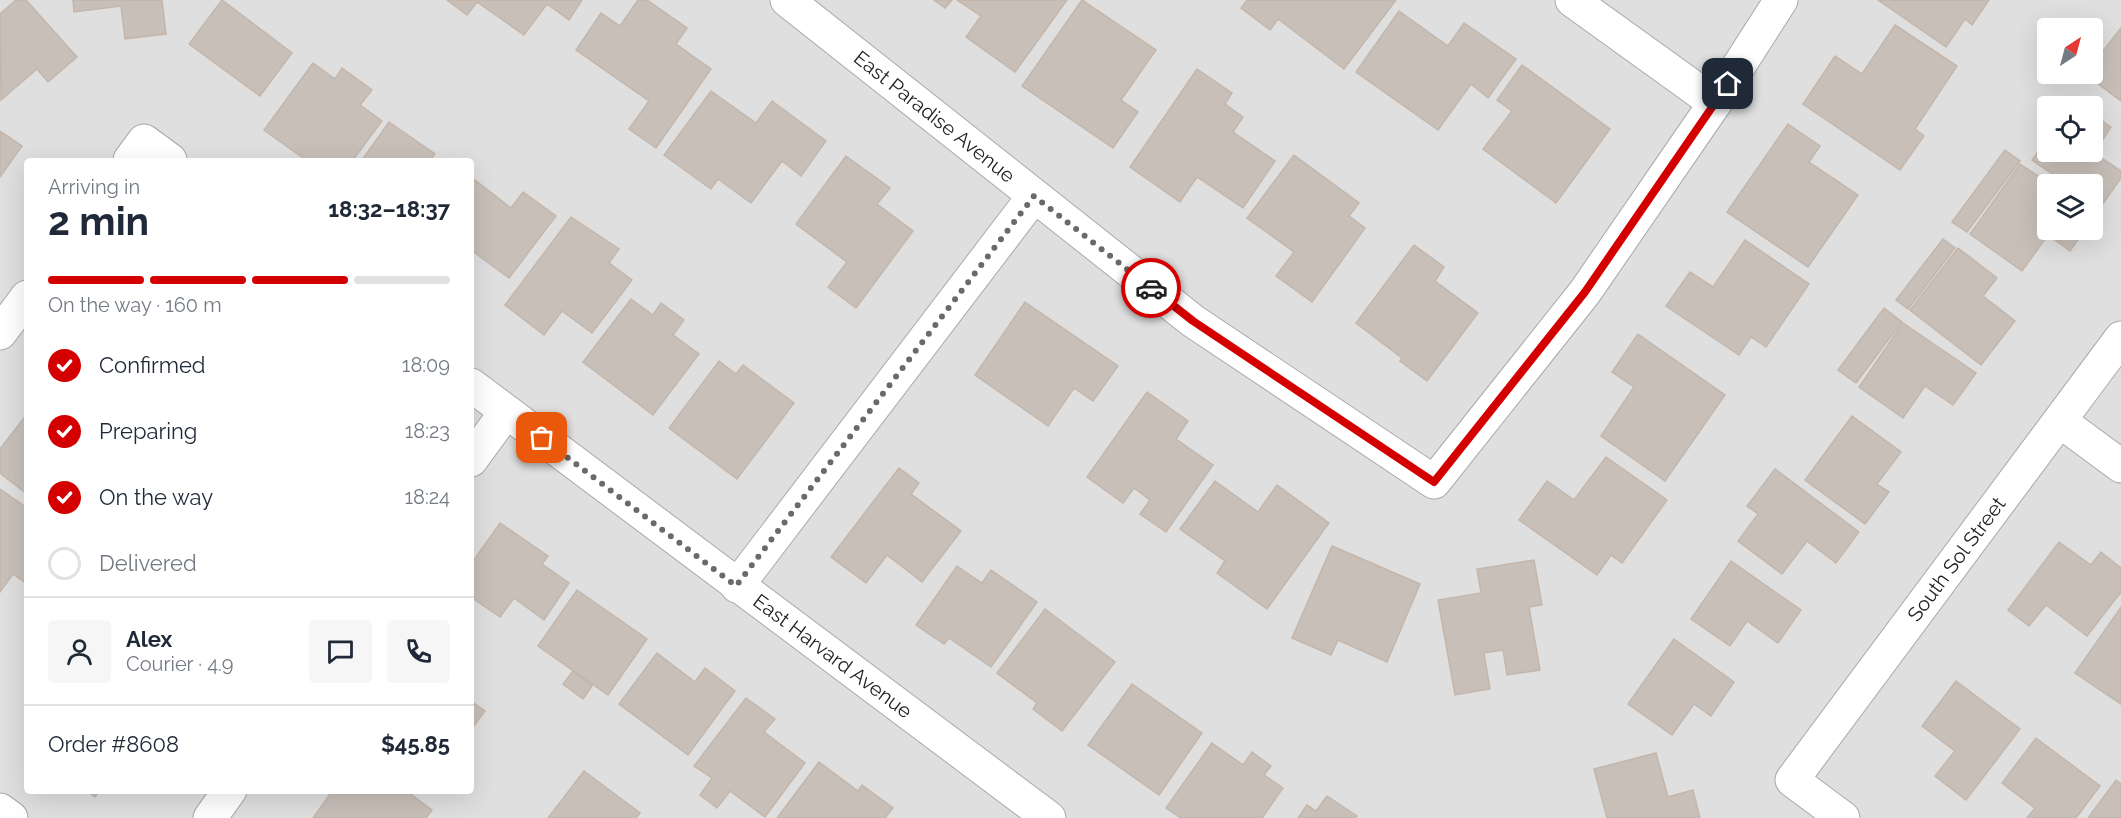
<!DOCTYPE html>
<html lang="en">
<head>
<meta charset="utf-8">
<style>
  :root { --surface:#fff; --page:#f6f6f7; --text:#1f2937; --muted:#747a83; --line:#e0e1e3; --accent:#d40000 }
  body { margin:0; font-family:Raleway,sans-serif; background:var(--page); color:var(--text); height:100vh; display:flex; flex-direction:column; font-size:22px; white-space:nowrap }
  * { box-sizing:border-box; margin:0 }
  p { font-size:20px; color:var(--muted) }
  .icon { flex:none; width:33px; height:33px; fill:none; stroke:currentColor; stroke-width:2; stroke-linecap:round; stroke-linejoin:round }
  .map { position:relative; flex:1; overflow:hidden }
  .drawer { position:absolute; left:24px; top:158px; width:450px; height:636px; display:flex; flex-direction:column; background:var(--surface); border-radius:6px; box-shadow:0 6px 24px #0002 }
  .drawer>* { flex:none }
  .needle { width:39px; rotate:36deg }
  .fabs { position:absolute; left:2037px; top:18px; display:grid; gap:12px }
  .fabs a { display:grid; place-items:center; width:66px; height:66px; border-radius:6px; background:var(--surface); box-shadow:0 6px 24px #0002; font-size:30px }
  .pin { position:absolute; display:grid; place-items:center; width:51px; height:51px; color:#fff; margin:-26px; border-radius:12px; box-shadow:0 3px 9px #0006 }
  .courier { position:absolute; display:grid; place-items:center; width:60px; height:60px; margin:-30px; border:4px solid #d40000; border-radius:50%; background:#fff; color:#222; box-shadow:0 2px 8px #0007 }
  .head em { font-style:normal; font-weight:700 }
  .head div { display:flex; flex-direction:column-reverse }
  .head { display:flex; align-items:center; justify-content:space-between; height:102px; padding:0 24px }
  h1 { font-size:39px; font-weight:700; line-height:45px }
  .bar { display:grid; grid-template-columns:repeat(4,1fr); gap:9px 6px; align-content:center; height:72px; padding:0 24px }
  .bar i { height:8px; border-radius:4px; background:var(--line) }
  .bar .active { background:var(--accent) }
  .bar p { grid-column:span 4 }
  .line { display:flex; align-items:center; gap:15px; padding:0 24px; border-top:2px solid var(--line) }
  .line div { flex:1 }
  .round { display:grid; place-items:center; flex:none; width:63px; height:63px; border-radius:6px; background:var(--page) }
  ol { padding:0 24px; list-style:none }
  li { display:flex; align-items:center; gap:18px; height:66px }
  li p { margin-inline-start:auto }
  li .icon { padding:6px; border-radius:50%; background:var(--accent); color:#fff; stroke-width:4 }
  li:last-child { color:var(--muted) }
  li i { width:33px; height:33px; border:3px solid var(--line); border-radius:50% }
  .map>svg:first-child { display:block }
</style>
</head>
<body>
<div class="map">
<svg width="2121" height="818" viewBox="0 0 2121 818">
  <rect width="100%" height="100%" fill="#f2efe9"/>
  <path fill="#e0dfdf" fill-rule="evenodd" d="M0,0H2121V818H0ZM2048,28H2092V74H2048ZM2048,106H2092V152H2048ZM27,160H471V790H27ZM2048,184H2092V230H2048Z"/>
  <g fill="#c7bfb8" stroke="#c4b6ab" stroke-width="1.5">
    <polygon points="16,0 26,0 77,57 48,82 37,69 1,100 0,14"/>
    <polygon points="73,0 162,0 166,34 125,39 121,6 74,12"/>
    <polygon points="222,0 292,53 260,96 189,44"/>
    <polygon points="447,0 582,0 569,20 547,4 524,35 477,2 467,15"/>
    <polygon points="638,0 647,0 687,28 676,44 711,69 656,148 629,129 649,101 576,50 601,13 620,26"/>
    <polygon points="934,0 952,0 945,8"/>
    <polygon points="957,0 1067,0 1015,72 966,37 981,16"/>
    <polygon points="1082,0 1156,50 1121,100 1138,112 1113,148 1022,86"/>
    <polygon points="1247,0 1396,0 1344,69 1278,19 1270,30 1241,8"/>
    <polygon points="1878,0 1989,0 1972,25 1965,19 1946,47"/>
    <polygon points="1399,11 1448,46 1464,23 1516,59 1488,98 1471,84 1438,130 1356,72"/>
    <polygon points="1895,25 1957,66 1915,129 1924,136 1900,170 1803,104 1835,56 1862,74"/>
    <polygon points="2121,28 2121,101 2085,74 2092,74 2092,65"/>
    <polygon points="313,63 335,79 342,68 372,90 360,105 382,121 353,160 306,160 264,130"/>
    <polygon points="1522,65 1610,129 1556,203 1483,149 1512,111 1497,100"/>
    <polygon points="1197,69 1232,93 1225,104 1243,117 1233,132 1275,161 1243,208 1197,177 1180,202 1130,167"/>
    <polygon points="711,91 756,123 772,101 826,141 801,176 782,161 751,203 718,179 711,189 664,155"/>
    <polygon points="2092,114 2111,127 2094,153 2121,171 2121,178 2100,208 2092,202 2092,184 2067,184 2032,160 2048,138 2048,152 2092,152"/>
    <polygon points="389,122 435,154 430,160 362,160"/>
    <polygon points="1788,124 1820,146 1809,162 1858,195 1808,267 1727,212"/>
    <polygon points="0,131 22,146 0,177"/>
    <polygon points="2005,150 2020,161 1967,232 1952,222"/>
    <polygon points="1294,155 1359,203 1349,216 1365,228 1312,302 1276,276 1294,252 1247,218"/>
    <polygon points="846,156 890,188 877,204 913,231 856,308 828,287 847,262 796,224"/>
    <polygon points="2020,164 2050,184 2048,184 2048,230 2085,230 2070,251 2048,235 2022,271 1970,234"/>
    <polygon points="475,180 511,208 523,192 556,216 509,278 471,250 471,185"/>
    <polygon points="571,217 619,249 609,263 632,280 592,333 562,311 544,335 505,305"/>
    <polygon points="1943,239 1955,248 1908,309 1896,300"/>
    <polygon points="1745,240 1809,284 1766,347 1751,337 1739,355 1666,306 1690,272 1713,287"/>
    <polygon points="1414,245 1444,267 1435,281 1478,313 1427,381 1400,361 1402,358 1356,323"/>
    <polygon points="1958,248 1997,278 1983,296 2015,321 1981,365 1910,310"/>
    <polygon points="631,299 653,315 661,303 684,320 673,335 699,354 653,415 583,362"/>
    <polygon points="1025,302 1118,366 1093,401 1074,388 1048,426 975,375"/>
    <polygon points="1884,308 1902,322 1856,383 1838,370"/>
    <polygon points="1903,323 1976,373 1953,405 1925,386 1903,418 1859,387"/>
    <polygon points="1638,334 1725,395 1665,481 1601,436 1634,387 1612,372"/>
    <polygon points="719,361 736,374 743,365 794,403 737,479 669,428"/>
    <polygon points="1147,392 1188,421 1176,439 1213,465 1166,532 1140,514 1150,500 1134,488 1123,503 1087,477"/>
    <polygon points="27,414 27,494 0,473 0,449"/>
    <polygon points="1852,416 1901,452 1877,484 1889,492 1865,524 1805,480"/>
    <polygon points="1606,457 1667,500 1622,563 1611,555 1597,575 1519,520 1547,481 1574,500"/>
    <polygon points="899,468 919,483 911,494 961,531 922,582 887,555 866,583 831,557"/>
    <polygon points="1775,469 1859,532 1836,563 1807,541 1782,574 1738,541 1758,514 1747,506"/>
    <polygon points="1215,481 1258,512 1277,485 1329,523 1267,609 1217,573 1225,561 1180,529"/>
    <polygon points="0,489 27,508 27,584 13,574 0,592"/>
    <polygon points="500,523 548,556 542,564 569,583 544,620 514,598 500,617 471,597 471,564"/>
    <polygon points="2059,542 2091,565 2101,552 2121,568 2121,592 2087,636 2046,605 2029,626 2008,610"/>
    <polygon points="1332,546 1420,584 1387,662 1338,640 1331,655 1292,638"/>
    <polygon points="1534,560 1542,605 1529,607 1540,670 1507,675 1503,650 1484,653 1490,689 1455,695 1438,600 1481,593 1477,569"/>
    <polygon points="1731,561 1801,610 1778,643 1747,621 1730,646 1691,619"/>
    <polygon points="957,566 982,583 991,570 1037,602 991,667 949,638 944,644 916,625"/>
    <polygon points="577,590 647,639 608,695 538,646"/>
    <polygon points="2121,607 2121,704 2075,673"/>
    <polygon points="1045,609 1115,662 1062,731 1033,709 1037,703 997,673"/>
    <polygon points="1674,639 1734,682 1711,716 1694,704 1672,735 1628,704"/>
    <polygon points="657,653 695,682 705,668 735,691 688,755 619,704"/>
    <polygon points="573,671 592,686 583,699 563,684"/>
    <polygon points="1956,681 2020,729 1966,800 1935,776 1955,751 1922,726"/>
    <polygon points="1132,684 1202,733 1159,795 1088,745"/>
    <polygon points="746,698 775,719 764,732 805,763 765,817 730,791 717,808 700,795 712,778 694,766"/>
    <polygon points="471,701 485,711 471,730"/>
    <polygon points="2036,738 2100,786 2076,818 2027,818 2035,808 2002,783"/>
    <polygon points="1212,743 1243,765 1252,752 1271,766 1264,775 1283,788 1262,818 1181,818 1166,808"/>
    <polygon points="1656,753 1668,797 1693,790 1700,818 1607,818 1594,769"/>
    <polygon points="819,762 858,791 862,785 893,808 885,818 777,818"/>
    <polygon points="584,771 640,813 636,818 548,818"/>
    <polygon points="2116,780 2121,784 2121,818 2088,818"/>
    <polygon points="86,790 100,790 95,797"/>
    <polygon points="333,790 405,790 432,810 426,818 313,818"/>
    <polygon points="1327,796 1357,816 1355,818 1298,818 1307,805 1316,811"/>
  </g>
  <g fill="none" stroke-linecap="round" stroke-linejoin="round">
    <g stroke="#a9a9a9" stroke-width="35">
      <g id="minor">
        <path id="s1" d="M787,0L1193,321L1434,482L1585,292L1715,103L1781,0"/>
        <polyline points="1572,0 1715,103"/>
        <polyline points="130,160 144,141 170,160"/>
        <polyline points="0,333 27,297"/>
        <path id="s2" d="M471,385L1049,818"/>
        <polyline points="2060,421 2121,466"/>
        <polyline points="471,460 506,412"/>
        <polyline points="737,586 1034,196"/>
        <polyline points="0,810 11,818"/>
        <polyline points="210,818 230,790"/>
        <path id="s3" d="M1843,818L1792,780L2121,338"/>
      </g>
    </g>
    <use href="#minor" stroke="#fff" stroke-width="33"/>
  </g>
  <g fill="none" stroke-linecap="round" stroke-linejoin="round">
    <polyline stroke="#6b6a68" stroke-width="6" stroke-dasharray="0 10.8" points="542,438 736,586 1034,196 1151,288"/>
    <polyline stroke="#d40000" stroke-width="8" points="1151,288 1193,321 1434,482 1585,292 1728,84"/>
  </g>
  <g text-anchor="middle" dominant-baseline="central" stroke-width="4.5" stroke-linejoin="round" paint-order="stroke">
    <g font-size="20" fill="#222" stroke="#fff">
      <text stroke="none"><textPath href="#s1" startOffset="188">East Paradise Avenue</textPath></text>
      <text stroke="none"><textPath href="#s3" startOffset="339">South Sol Street</textPath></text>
      <text stroke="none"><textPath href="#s2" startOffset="452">East Harvard Avenue</textPath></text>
    </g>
  </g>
</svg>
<div class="fabs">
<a><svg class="needle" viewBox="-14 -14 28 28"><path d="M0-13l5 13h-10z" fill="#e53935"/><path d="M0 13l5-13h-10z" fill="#747a83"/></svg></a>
<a><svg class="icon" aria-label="locate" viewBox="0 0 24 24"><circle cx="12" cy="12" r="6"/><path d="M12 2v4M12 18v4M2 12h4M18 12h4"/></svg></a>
<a><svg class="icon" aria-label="layers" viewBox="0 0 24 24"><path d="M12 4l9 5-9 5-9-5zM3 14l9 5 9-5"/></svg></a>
</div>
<div class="pin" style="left:542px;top:438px;background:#ea580c"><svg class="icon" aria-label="bag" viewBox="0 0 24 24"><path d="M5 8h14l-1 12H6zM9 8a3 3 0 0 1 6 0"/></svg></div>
<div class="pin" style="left:1728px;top:84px;background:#1f2937"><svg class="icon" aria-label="home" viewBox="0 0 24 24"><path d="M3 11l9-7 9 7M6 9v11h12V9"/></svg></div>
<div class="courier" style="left:1151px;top:288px"><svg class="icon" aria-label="car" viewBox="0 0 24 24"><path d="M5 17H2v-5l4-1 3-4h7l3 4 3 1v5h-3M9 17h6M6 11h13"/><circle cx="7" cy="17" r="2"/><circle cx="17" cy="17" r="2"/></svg></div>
<section class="drawer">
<div class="head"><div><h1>2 min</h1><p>Arriving in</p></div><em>18:32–18:37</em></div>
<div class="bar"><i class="active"></i><i class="active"></i><i class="active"></i><i></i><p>On the way · 160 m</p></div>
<ol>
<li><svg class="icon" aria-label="check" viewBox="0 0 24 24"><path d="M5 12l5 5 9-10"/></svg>Confirmed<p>18:09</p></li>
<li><svg class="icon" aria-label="check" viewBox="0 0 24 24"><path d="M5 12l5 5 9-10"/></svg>Preparing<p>18:23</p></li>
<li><svg class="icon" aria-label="check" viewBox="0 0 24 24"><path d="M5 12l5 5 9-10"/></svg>On the way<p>18:24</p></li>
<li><i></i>Delivered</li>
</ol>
<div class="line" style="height:108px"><a class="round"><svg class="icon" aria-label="person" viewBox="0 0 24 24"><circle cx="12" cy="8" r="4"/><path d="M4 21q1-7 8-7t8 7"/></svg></a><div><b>Alex</b><p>Courier · 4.9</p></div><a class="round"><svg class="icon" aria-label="chat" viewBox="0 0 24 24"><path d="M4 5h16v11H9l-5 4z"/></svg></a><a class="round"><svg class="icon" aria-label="phone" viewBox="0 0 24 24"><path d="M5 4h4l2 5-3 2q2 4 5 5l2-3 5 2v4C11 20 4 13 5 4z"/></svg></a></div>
<div class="line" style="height:78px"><div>Order #8608</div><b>$45.85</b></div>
</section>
</div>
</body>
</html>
